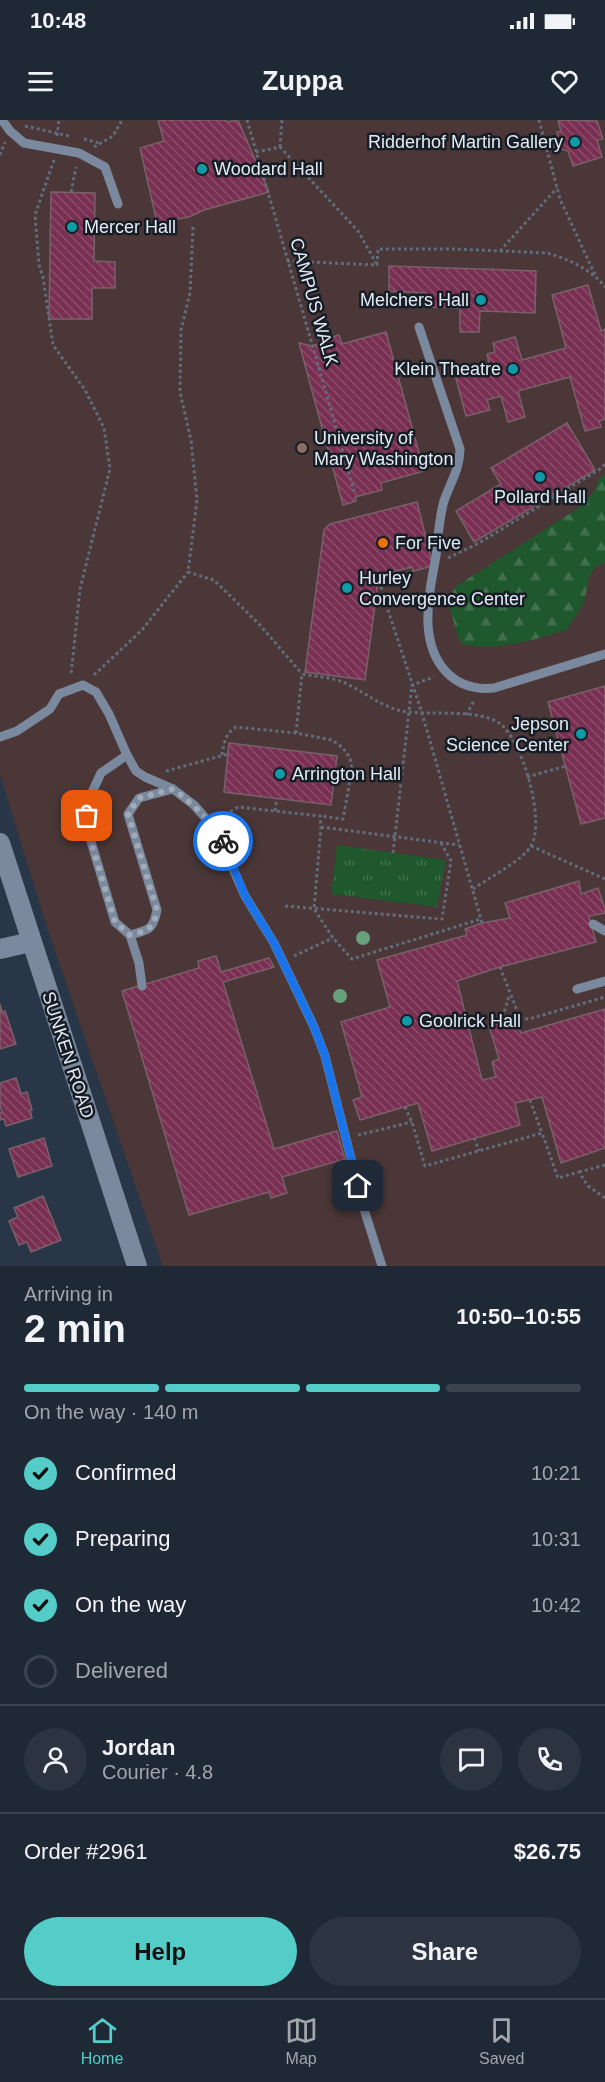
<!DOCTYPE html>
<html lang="en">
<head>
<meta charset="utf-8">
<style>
  :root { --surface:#1f2835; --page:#2c3441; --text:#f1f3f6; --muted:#a1a6ad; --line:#3c4450; --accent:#54cdc9 }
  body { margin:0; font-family:Arial,sans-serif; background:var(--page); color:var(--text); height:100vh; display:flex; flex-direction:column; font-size:22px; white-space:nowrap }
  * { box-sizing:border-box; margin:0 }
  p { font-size:20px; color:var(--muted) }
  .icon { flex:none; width:33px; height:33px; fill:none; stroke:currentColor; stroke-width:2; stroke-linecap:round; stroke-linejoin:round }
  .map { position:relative; height:1146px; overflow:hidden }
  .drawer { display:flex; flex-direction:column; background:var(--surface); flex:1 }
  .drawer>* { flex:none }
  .pin { position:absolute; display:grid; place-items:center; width:51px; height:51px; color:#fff; margin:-26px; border-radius:12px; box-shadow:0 3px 9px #0006 }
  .courier { position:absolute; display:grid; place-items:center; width:60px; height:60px; margin:-30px; border:4px solid #1a73e8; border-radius:50%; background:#fff; color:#222; box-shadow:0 2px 8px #0007 }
  .overview em { font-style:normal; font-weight:700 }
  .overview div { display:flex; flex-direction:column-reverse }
  .overview { display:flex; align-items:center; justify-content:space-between; height:102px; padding:0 24px }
  h1 { font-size:39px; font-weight:700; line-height:45px }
  .bar { display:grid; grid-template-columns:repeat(4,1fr); gap:9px 6px; align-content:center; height:72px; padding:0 24px }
  .bar i { height:8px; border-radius:4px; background:var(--line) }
  .bar .active { background:var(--accent) }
  .bar p { grid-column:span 4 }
  .line { display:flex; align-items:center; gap:15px; padding:0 24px; border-top:2px solid var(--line) }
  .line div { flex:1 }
  .round { display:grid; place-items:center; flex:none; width:63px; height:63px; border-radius:32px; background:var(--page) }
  ol { padding:0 24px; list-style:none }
  li { display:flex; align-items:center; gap:18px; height:66px }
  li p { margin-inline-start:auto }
  li .icon { padding:6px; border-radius:50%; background:var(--accent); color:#111; stroke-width:4 }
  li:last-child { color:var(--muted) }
  li i { width:33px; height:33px; border:3px solid var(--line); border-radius:50% }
  .action { display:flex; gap:12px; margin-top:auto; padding:12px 24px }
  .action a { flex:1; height:69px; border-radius:36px; background:var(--accent); color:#111; font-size:24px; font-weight:700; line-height:69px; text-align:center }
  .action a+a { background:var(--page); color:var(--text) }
  .status { display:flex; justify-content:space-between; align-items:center; height:42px; padding:0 30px; background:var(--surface); direction:ltr }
  .status svg { height:16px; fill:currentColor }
  header { display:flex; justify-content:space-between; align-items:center; height:78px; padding:0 24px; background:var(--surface); font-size:27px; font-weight:700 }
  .menu { display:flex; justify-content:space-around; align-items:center; height:84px; border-top:2px solid var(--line); background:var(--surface); font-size:16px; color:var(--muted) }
  .menu a { display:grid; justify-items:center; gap:3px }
  .menu .active { color:var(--accent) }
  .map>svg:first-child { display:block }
</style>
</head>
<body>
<div class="status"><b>10:48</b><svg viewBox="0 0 49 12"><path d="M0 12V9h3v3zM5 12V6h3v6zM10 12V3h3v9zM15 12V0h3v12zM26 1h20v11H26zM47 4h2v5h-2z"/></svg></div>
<header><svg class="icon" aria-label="menu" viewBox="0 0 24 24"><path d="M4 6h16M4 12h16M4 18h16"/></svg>Zuppa<svg class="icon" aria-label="heart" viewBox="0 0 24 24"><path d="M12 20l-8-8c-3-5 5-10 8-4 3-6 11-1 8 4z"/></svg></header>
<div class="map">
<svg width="605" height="1146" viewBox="0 0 605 1146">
  <defs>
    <pattern id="grass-tufts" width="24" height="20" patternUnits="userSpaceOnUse" patternTransform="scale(1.5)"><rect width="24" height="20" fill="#1f582c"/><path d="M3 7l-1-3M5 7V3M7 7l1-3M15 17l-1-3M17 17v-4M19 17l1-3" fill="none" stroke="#3f704b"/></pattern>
    <pattern id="forest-firs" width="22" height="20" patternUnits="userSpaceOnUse" patternTransform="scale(1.5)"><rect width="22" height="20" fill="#1f582c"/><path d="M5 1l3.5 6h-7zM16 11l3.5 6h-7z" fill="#3f704b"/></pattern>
    <pattern id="building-back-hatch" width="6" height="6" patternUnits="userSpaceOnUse" patternTransform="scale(1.5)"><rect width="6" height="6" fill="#792f52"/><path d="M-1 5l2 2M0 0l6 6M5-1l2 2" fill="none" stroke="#8c4d6c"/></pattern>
  </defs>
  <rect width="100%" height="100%" fill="#293647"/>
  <polygon fill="#4b3737" points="0,0 605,0 605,1146 163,1146 48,810 0,655"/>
  <polygon fill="url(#grass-tufts)" points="337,725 446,740 437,787 331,774"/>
  <path fill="url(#forest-firs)" d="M605,353V442C584,451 590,464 584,481C580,491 572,501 566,510C533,520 497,532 462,524L458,517L448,482L455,467L577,389L594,372L598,360Z"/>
  <g fill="url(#building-back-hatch)" stroke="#79616a" stroke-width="1.5">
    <polygon points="158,0 226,0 227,2 238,0 269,72 204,90 189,97 157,103 140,28 164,21"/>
    <polygon points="558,0 597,1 603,19 597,20 602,37 573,46 568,31 554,27 553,20 558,16 557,12 561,11"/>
    <polygon points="51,72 95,73 94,141 115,142 115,168 92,168 92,199 49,199"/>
    <polygon points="389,146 536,151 535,193 480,191 479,212 460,212 460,188 426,187 426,173 389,171"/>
    <polygon points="588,165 601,211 605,209 605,299 599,301 601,307 585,311 570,257 518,271 525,297 508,302 501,276 487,280 490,290 466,296 454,251 489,242 487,234 495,232 493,223 515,217 522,240 566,228 552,175"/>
    <polygon points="386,212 424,351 381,363 382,370 355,377 356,381 343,385 299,223 312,226 324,222 323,220 339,215 342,224"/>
    <polygon points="567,303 595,350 474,422 456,391 501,364 491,348"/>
    <polygon points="417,382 433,446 413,451 412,447 379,455 365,560 305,552 324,410 330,404"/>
    <polygon points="605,566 605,698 581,704 548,582"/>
    <polygon points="229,623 337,636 331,685 224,672"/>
    <polygon points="579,761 581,774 598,768 605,789 605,793 589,796 596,822 500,847 457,861 482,960 496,957 492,942 499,939 489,906 516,899 521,913 605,889 605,1028 561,1043 542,977 515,983 520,1005 432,1031 418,983 360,1000 353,980 362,977 341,902 390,887 377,840 467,815 465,809 482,803 510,798 505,783"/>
    <polygon points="216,836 221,852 269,838 274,847 223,862 274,1029 337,1011 345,1039 282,1057 287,1073 271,1078 269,1072 189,1095 122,871 199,848 198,841"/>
    <polygon points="0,884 2,892 5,891 16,924 0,929"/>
    <polygon points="16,958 21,974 27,972 32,990 30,990 32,998 6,1006 4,999 0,1000 0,993 2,992 0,986 0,963"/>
    <polygon points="44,1018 52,1046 18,1057 9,1029"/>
    <polygon points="43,1076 61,1120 31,1132 27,1122 19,1125 9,1101 18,1097 14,1088"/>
  </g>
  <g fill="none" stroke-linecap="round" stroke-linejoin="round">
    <g stroke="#616d7c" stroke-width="3" stroke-dasharray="3 3" stroke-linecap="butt">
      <path d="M247,0C283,124 319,247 354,371"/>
      <polyline points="539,0 560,79 595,155"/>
      <polyline points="25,6 69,16"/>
      <polyline points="57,16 59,0"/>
      <polyline points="84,19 99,23"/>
      <polyline points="94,27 113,16 122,0"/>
      <polyline points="280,27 282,0"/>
      <polyline points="256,32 280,27 358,111 376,143"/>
      <polyline points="0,35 5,22"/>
      <polyline points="54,40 35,95 39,145 43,157 53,225 85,270 104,308 110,349 80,469 71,555"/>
      <polyline points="71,72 76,47"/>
      <polyline points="193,107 190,173 181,210 180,272 191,320 197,380 188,452 214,460 260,505 302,554"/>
      <polyline points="500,131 557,68"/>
      <path d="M287,141L377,145L378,129H455L547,133C568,139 591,149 605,167"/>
      <polyline points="448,438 479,423 600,349 605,344"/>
      <polyline points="379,455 382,472 422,593 482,803"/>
      <polyline points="94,555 142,510 188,452"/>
      <polyline points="466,595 474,581"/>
      <path d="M296,613L302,554C316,557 334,557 347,564C368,574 384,589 408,592C433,595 479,589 499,603C522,618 546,701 531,726C523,740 487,759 473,769"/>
      <path d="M222,635C224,623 225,614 236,607L296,613L332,620L343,628L350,638L352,649L343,699L320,696"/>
      <polyline points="166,651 228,634"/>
      <polyline points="527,657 566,646"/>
      <polyline points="275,691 277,678"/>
      <polyline points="220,698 238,687 320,696 321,707 314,789 333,818 352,839 481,799"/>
      <polyline points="321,707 459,725"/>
      <polyline points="531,726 605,759"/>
      <polyline points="393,733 412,565 434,557"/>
      <polyline points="285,786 442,799 451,741 441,723"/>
      <polyline points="294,836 333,818"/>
      <polyline points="500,847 520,898 529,899 605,877"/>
      <polyline points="501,903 509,876"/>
      <polyline points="530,980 542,1013"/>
      <polyline points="405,987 412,1002 425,1046 542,1013 558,1058 579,1052 588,1066 605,1078"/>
      <polyline points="358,1015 412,1002"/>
      <polyline points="474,1018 479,1031"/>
      <polyline points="579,1052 605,1045"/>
    </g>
    <g stroke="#7a899d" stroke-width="9">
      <polyline points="2,0 10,11 24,23 79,33 105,47 118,84"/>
      <path d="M419,207L460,329C460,349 450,363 444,381C439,398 438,418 436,436C432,458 427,481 428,504C430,543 453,572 494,568L605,534"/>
      <polyline points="0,617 17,611 50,589 59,574 83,565 96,572 109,594 127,635 136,651 145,657 173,669 194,685 216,710 226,727 234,751 245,776 274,823 314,907 325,936 363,1086 382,1146"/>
      <polyline points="127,635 101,653 87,683 87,708 115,802 130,815 139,843 142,866"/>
      <polyline points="593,804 605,811"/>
      <path d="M130,815C149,810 153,810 157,790L128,694L139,678L173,669"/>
      <polyline points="577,869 605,861"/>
    </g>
    <g stroke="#7a899d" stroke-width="20">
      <polyline points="0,723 137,1146"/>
      <polyline points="0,829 31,822"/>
    </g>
  </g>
  <g fill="#68a27d">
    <circle cx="363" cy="818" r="7"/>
    <circle cx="340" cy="876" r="7"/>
  </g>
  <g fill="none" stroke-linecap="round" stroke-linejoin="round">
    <path stroke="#a2acb9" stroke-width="6" stroke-dasharray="0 10.8" d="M87,696V708L115,802L130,815C149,810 153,810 157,790L128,694L139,678L173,669C193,684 210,700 223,721"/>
    <polyline stroke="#1a73e8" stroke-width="8" points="223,721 245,776 274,823 314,907 325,936 358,1066"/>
  </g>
  <g fill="#0f9aa8" stroke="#171d25" stroke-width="2">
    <circle cx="575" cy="22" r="6"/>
    <circle cx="202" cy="49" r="6"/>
    <circle cx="72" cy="107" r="6"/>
    <circle cx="481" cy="180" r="6"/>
    <circle cx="513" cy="249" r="6"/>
    <circle cx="540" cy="357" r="6"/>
    <circle cx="347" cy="468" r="6"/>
    <circle cx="581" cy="614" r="6"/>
    <circle cx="280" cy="654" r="6"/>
    <circle cx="407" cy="901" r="6"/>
  </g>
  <circle fill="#8d6e63" stroke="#171d25" stroke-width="2" cx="302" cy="328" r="6"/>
  <circle fill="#e8710a" stroke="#171d25" stroke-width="2" cx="383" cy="423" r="6"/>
  <g text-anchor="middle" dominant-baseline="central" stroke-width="5" stroke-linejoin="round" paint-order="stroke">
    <g font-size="18" fill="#e3ebf6" stroke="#171d25" text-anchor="start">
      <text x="563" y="22" text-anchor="end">Ridderhof Martin Gallery</text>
      <text x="214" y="49">Woodard Hall</text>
      <text x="84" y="107">Mercer Hall</text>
      <text x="469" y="180" text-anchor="end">Melchers Hall</text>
      <text x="501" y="249" text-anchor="end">Klein Theatre</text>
      <text x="314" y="318">University of<tspan x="314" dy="21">Mary Washington</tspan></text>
      <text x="540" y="377" text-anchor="middle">Pollard Hall</text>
      <text x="395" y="423">For Five</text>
      <text x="359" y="458">Hurley<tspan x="359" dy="21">Convergence Center</tspan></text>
      <text x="569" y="604" text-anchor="end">Jepson<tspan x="569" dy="21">Science Center</tspan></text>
      <text x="292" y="654">Arrington Hall</text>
      <text x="419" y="901">Goolrick Hall</text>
    </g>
    <g font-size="18" fill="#e3ebf6" stroke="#171d25">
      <text transform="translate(314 182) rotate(74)">CAMPUS WALK</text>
      <text transform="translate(68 935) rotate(72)">SUNKEN ROAD</text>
    </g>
  </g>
</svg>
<div class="pin" style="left:87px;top:696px;background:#ea580c"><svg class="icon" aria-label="bag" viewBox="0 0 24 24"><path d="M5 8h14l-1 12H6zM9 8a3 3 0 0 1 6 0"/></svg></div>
<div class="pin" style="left:358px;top:1066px;background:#1f2937"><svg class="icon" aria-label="home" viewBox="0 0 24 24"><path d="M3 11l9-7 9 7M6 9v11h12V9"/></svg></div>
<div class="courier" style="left:223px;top:721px"><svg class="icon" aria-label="bike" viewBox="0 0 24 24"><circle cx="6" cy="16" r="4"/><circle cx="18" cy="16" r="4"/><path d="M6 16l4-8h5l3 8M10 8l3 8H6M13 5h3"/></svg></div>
</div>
<section class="drawer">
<div class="overview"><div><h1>2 min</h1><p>Arriving in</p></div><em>10:50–10:55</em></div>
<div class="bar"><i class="active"></i><i class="active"></i><i class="active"></i><i></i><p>On the way · 140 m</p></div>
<ol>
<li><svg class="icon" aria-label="check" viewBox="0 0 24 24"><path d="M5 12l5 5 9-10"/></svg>Confirmed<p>10:21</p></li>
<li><svg class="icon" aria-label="check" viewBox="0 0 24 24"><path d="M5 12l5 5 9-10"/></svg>Preparing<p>10:31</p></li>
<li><svg class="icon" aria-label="check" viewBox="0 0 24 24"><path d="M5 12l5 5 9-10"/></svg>On the way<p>10:42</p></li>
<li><i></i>Delivered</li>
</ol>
<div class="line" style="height:108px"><a class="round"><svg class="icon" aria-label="person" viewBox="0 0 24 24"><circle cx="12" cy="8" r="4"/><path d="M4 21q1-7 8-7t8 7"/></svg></a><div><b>Jordan</b><p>Courier · 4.8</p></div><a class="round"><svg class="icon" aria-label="chat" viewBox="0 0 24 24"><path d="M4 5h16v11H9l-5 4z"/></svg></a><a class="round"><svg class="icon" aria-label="phone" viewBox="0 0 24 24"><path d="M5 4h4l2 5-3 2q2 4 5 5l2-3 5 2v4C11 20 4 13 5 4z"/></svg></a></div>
<div class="line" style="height:78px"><div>Order #2961</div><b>$26.75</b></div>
<div class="action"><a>Help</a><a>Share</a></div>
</section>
<nav class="menu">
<a class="active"><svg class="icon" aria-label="home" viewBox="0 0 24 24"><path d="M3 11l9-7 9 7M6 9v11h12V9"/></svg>Home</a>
<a><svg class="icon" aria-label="map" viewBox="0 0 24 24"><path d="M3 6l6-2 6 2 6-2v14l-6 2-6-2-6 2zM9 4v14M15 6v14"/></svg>Map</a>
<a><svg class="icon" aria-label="saved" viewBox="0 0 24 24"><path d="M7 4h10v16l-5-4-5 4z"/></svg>Saved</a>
</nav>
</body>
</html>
